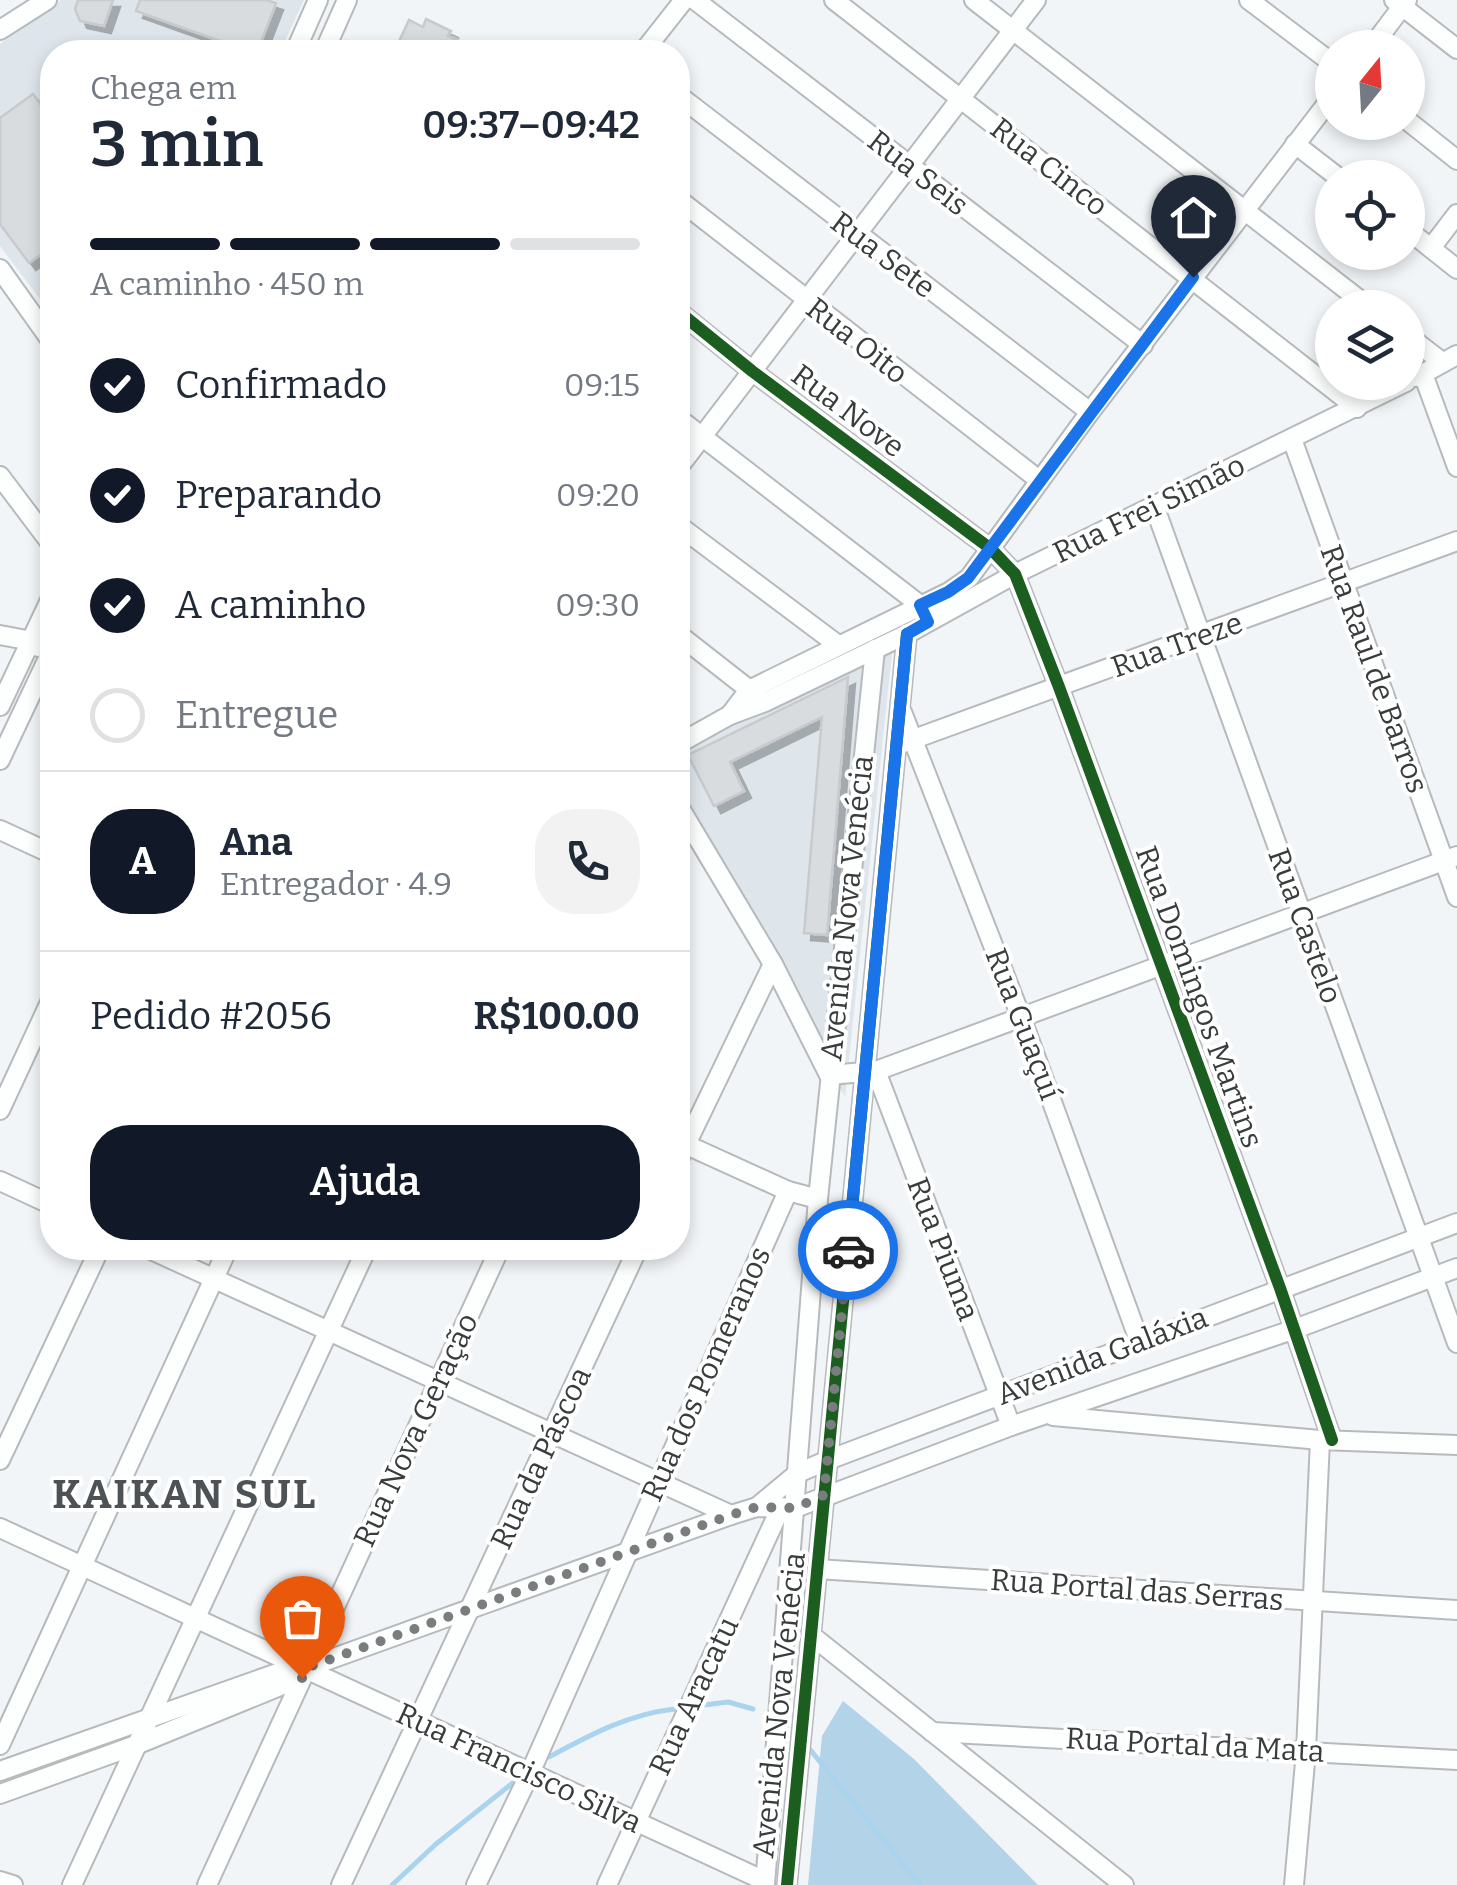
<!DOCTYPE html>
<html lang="pt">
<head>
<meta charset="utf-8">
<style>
  :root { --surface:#fff; --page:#f2f2f3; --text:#1f2937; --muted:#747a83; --line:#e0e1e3; --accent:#111827 }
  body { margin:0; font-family:Bitter,serif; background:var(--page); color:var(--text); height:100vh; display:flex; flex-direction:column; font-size:38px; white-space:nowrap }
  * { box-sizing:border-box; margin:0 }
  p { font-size:32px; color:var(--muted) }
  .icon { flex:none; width:55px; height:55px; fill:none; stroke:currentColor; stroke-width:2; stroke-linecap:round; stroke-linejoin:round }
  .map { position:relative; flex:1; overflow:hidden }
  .sheet { position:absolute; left:40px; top:40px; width:650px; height:1220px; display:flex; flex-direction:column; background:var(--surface); border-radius:40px; box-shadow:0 5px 15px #0003 }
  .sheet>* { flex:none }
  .needle { width:65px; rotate:18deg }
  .buttons { position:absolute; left:1315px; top:30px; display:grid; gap:20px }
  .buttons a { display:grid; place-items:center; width:110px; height:110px; border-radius:50%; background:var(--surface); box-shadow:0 5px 15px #0003; font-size:50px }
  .pin { position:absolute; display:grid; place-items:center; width:85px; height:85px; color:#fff; margin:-102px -42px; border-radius:50% 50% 50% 0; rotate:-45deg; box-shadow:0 0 10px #0007 }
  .pin .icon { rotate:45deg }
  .courier { position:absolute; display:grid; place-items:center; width:100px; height:100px; margin:-50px; border:8px solid #1a73e8; border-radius:50%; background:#fff; color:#222; box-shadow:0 2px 12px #0007 }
  .summary em { font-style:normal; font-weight:600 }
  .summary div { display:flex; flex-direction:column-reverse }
  .summary { display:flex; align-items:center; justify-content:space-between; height:170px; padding:0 50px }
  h1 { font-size:65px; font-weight:600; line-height:75px }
  .bar { display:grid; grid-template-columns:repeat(4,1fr); gap:15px 10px; align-content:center; height:120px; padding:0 50px }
  .bar i { height:12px; border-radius:8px; background:var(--line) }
  .bar .active { background:var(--accent) }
  .bar p { grid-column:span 4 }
  .line { display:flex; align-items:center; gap:25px; padding:0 50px; border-top:2px solid var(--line) }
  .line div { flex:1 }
  .round { display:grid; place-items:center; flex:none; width:105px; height:105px; border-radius:40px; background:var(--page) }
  ol { padding:0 50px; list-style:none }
  li { display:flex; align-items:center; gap:30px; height:110px }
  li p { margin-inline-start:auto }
  li .icon { padding:10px; border-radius:50%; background:var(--accent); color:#fff; stroke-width:4 }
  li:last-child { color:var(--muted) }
  li i { width:55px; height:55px; border:5px solid var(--line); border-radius:50% }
  .action { display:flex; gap:20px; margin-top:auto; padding:20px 50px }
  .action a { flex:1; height:115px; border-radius:40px; background:var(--accent); color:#fff; font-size:40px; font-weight:600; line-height:115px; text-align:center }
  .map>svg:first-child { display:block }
</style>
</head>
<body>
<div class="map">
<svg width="1457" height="1885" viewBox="0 0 1457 1885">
  <defs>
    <filter id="shadow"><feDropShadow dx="7" dy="7" stdDeviation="0" flood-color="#0004"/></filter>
  </defs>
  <rect width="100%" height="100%" fill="#f2f5f8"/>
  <g fill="#dee6ec">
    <polygon points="61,0 304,0 280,52 52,52 52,315 0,246 0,44"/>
    <polygon points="895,625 845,1097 678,809 678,733"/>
  </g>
  <polygon fill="#b2d3e8" points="843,1701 914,1759 1038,1885 808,1885 822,1736"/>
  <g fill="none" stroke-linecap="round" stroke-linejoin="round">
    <g stroke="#aad4ee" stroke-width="5">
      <polyline points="704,1705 728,1702 753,1709"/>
      <polyline points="808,1747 920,1885"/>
      <path d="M549,1757C590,1735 628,1714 675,1709"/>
      <polyline points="392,1885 436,1844 514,1782"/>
    </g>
  </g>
  <g fill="#d9dcde" stroke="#c8cacd" stroke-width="2.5" filter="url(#shadow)">
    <polygon points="78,0 113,0 104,26 80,21 75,9"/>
    <polygon points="140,0 266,0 276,3 257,52 251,52 136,11"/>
    <polygon points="426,19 451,31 448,36 464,43 459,52 394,52 409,20 423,27"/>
    <polygon points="33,94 52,120 52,246 29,263 0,224 0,118"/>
    <polygon points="848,677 827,935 804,933 822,717 730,762 744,791 714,806 688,755"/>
  </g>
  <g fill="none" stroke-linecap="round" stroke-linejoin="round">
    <g stroke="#b7babc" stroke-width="22">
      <g id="minor">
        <polyline points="695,0 1143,345"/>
        <polyline points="834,0 1357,408"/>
        <polyline points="974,0 1370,308"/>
        <polyline points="1249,0 1332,63"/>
        <polyline points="1394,0 1457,49"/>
        <polyline points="0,30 47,0"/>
        <polyline points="1371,48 1407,0"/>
        <polyline points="295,52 318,0"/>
        <polyline points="324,52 347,0"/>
        <polyline points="643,52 684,0"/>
        <polyline points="678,95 1090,412"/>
        <polyline points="1408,121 1457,160"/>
        <polyline points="1295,144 1339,178"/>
        <polyline points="678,199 1039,480"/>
        <polyline points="1408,230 1457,269"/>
        <polyline points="1431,248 1457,214"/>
        <polyline points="0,269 52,342"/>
        <polyline points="678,311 752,371 991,549 1015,574 1059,687 1280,1288 1332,1440"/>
        <polyline points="1408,336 1442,362"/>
        <polyline points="1423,374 1457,467"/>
        <polyline points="1417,377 1457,355"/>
        <polyline points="678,418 920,605 923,613"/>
        <polyline points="1292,439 1457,897"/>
        <polyline points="678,468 1036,0"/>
        <polyline points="0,476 52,545"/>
        <polyline points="1155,508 1457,1343"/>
        <polyline points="678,525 838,645"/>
        <polyline points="678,634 756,695"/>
        <polyline points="0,635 32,641 38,647"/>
        <polyline points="0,706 52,596"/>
        <polyline points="902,712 1021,1017 1140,1343"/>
        <polyline points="730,715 749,690 949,592 969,578 1090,412 1332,97"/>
        <polyline points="903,743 1457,541"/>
        <polyline points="678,744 730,715 765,702 907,634 1015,574 1406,382"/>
        <polyline points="0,760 52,650"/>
        <polyline points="678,805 773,964 829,1075 876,1071 1457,856"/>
        <polyline points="0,830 52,854"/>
        <polyline points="876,1071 1011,1426"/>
        <polyline points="0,1110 52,998"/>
        <polyline points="678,1141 788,1191 818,1199"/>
        <polyline points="678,1161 773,964"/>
        <polyline points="0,1181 52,1205"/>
        <polyline points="147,1248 731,1515"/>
        <polyline points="1053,1416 1320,1440 1457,1445"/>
        <polyline points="0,1460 100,1248"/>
        <polyline points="757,1507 798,1473 828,1460 1457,1223"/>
        <polyline points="0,1528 765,1881"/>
        <polyline points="817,1569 1457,1610"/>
        <polyline points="811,1635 1124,1885"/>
        <polyline points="306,1668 731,1515 757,1507 795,1508 1011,1426 1295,1329 1457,1268"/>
        <polyline points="932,1732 1457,1760"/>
        <polyline points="0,1745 228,1248"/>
        <polyline points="0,1771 300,1665"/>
        <polyline points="0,1794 136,1745 302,1677"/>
        <polyline points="0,1881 13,1885"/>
        <polyline points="72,1885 367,1248"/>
        <polyline points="207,1885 500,1248"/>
        <polyline points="341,1885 638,1248"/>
        <polyline points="476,1885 530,1773 788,1191"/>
        <polyline points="607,1885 781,1507"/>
        <polyline points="765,1885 818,1199 875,649"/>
        <polyline points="787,1885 907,634"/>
        <polyline points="1294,1885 1306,1751 1320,1440"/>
      </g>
    </g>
    <use href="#minor" stroke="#fdfefe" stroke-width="18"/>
    <g stroke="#fff" stroke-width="19">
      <g id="cycleway">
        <polyline points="678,311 752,371 991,549 1015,574 1059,687 1280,1288 1332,1440"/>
        <polyline points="787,1885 907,634"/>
      </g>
    </g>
    <use href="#cycleway" stroke="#1b5e20" stroke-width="12"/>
  </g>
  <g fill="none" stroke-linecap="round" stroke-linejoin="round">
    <polyline stroke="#7a7d7e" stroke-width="10" stroke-dasharray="0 18" points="302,1678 306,1668 731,1515 757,1507 795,1508 824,1495 848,1250"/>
    <polyline stroke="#1a73e8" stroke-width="12" points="848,1250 907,634 928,622 920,605 948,592 968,578 1193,277"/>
  </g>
  <g text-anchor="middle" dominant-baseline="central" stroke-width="8" stroke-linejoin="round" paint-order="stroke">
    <g font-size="30" fill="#393c3d" stroke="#fff">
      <text transform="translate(1049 167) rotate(38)">Rua Cinco</text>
      <text transform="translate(918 173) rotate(38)">Rua Seis</text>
      <text transform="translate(883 255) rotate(37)">Rua Sete</text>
      <text transform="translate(857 341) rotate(38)">Rua Oito</text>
      <text transform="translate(848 411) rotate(37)">Rua Nove</text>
      <text transform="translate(1149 509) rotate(-26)">Rua Frei Simão</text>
      <text transform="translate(1177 645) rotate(-20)">Rua Treze</text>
      <text transform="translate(1374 669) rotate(70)">Rua Raul de Barros</text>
      <text transform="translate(847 908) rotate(-84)">Avenida Nova Venécia</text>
      <text transform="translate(1305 926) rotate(70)">Rua Castelo</text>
      <text transform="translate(1199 997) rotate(70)">Rua Domingos Martins</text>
      <text transform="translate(1023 1024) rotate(69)">Rua Guaçuí</text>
      <text transform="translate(943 1249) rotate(69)">Rua Piuma</text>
      <text transform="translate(1102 1356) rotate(-21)">Avenida Galáxia</text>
      <text transform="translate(706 1374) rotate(-66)">Rua dos Pomeranos</text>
      <text transform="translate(416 1430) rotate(-65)">Rua Nova Geração</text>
      <text transform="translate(541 1458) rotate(-65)">Rua da Páscoa</text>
      <text transform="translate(1137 1590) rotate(4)">Rua Portal das Serras</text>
      <text transform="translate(694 1696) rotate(-65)">Rua Aracatu</text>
      <text transform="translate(779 1705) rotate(-84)">Avenida Nova Venécia</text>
      <text transform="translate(1195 1745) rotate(3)">Rua Portal da Mata</text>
      <text transform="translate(519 1768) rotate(25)">Rua Francisco Silva</text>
    </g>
    <g font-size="40" font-weight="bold" letter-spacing="2.5" fill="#4c5255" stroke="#fff">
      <text x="185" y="1495">KAIKAN SUL</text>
    </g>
  </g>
</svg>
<div class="buttons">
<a><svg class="needle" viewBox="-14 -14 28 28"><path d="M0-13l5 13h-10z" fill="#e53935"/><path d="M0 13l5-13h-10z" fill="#747a83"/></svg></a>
<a><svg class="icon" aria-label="locate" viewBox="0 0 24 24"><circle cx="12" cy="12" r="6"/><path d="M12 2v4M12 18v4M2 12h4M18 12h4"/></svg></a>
<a><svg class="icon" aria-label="layers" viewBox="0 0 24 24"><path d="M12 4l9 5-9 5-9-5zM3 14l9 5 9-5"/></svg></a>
</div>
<div class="pin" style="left:302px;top:1678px;background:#ea580c"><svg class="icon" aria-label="bag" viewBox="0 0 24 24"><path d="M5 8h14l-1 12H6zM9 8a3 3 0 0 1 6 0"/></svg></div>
<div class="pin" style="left:1193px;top:277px;background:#1f2937"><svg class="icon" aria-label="home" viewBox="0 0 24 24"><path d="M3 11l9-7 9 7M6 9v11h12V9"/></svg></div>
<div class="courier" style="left:848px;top:1250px"><svg class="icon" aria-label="car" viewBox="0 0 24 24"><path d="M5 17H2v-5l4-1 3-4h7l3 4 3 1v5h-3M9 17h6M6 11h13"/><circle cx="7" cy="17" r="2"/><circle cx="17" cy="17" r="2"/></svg></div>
<section class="sheet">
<div class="summary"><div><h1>3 min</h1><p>Chega em</p></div><em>09:37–09:42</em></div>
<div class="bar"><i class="active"></i><i class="active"></i><i class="active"></i><i></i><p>A caminho · 450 m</p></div>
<ol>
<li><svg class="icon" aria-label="check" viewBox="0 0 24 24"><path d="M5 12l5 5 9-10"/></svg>Confirmado<p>09:15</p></li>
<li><svg class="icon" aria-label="check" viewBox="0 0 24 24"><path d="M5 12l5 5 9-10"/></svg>Preparando<p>09:20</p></li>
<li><svg class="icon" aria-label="check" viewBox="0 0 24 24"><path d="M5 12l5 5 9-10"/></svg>A caminho<p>09:30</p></li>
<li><i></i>Entregue</li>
</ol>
<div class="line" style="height:180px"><b class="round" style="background:var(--accent);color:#fff">A</b><div><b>Ana</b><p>Entregador · 4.9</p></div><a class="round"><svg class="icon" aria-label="phone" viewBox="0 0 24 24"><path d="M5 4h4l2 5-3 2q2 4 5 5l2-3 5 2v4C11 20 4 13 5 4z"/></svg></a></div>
<div class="line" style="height:130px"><div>Pedido #2056</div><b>R$100.00</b></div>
<div class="action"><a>Ajuda</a></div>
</section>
</div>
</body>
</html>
